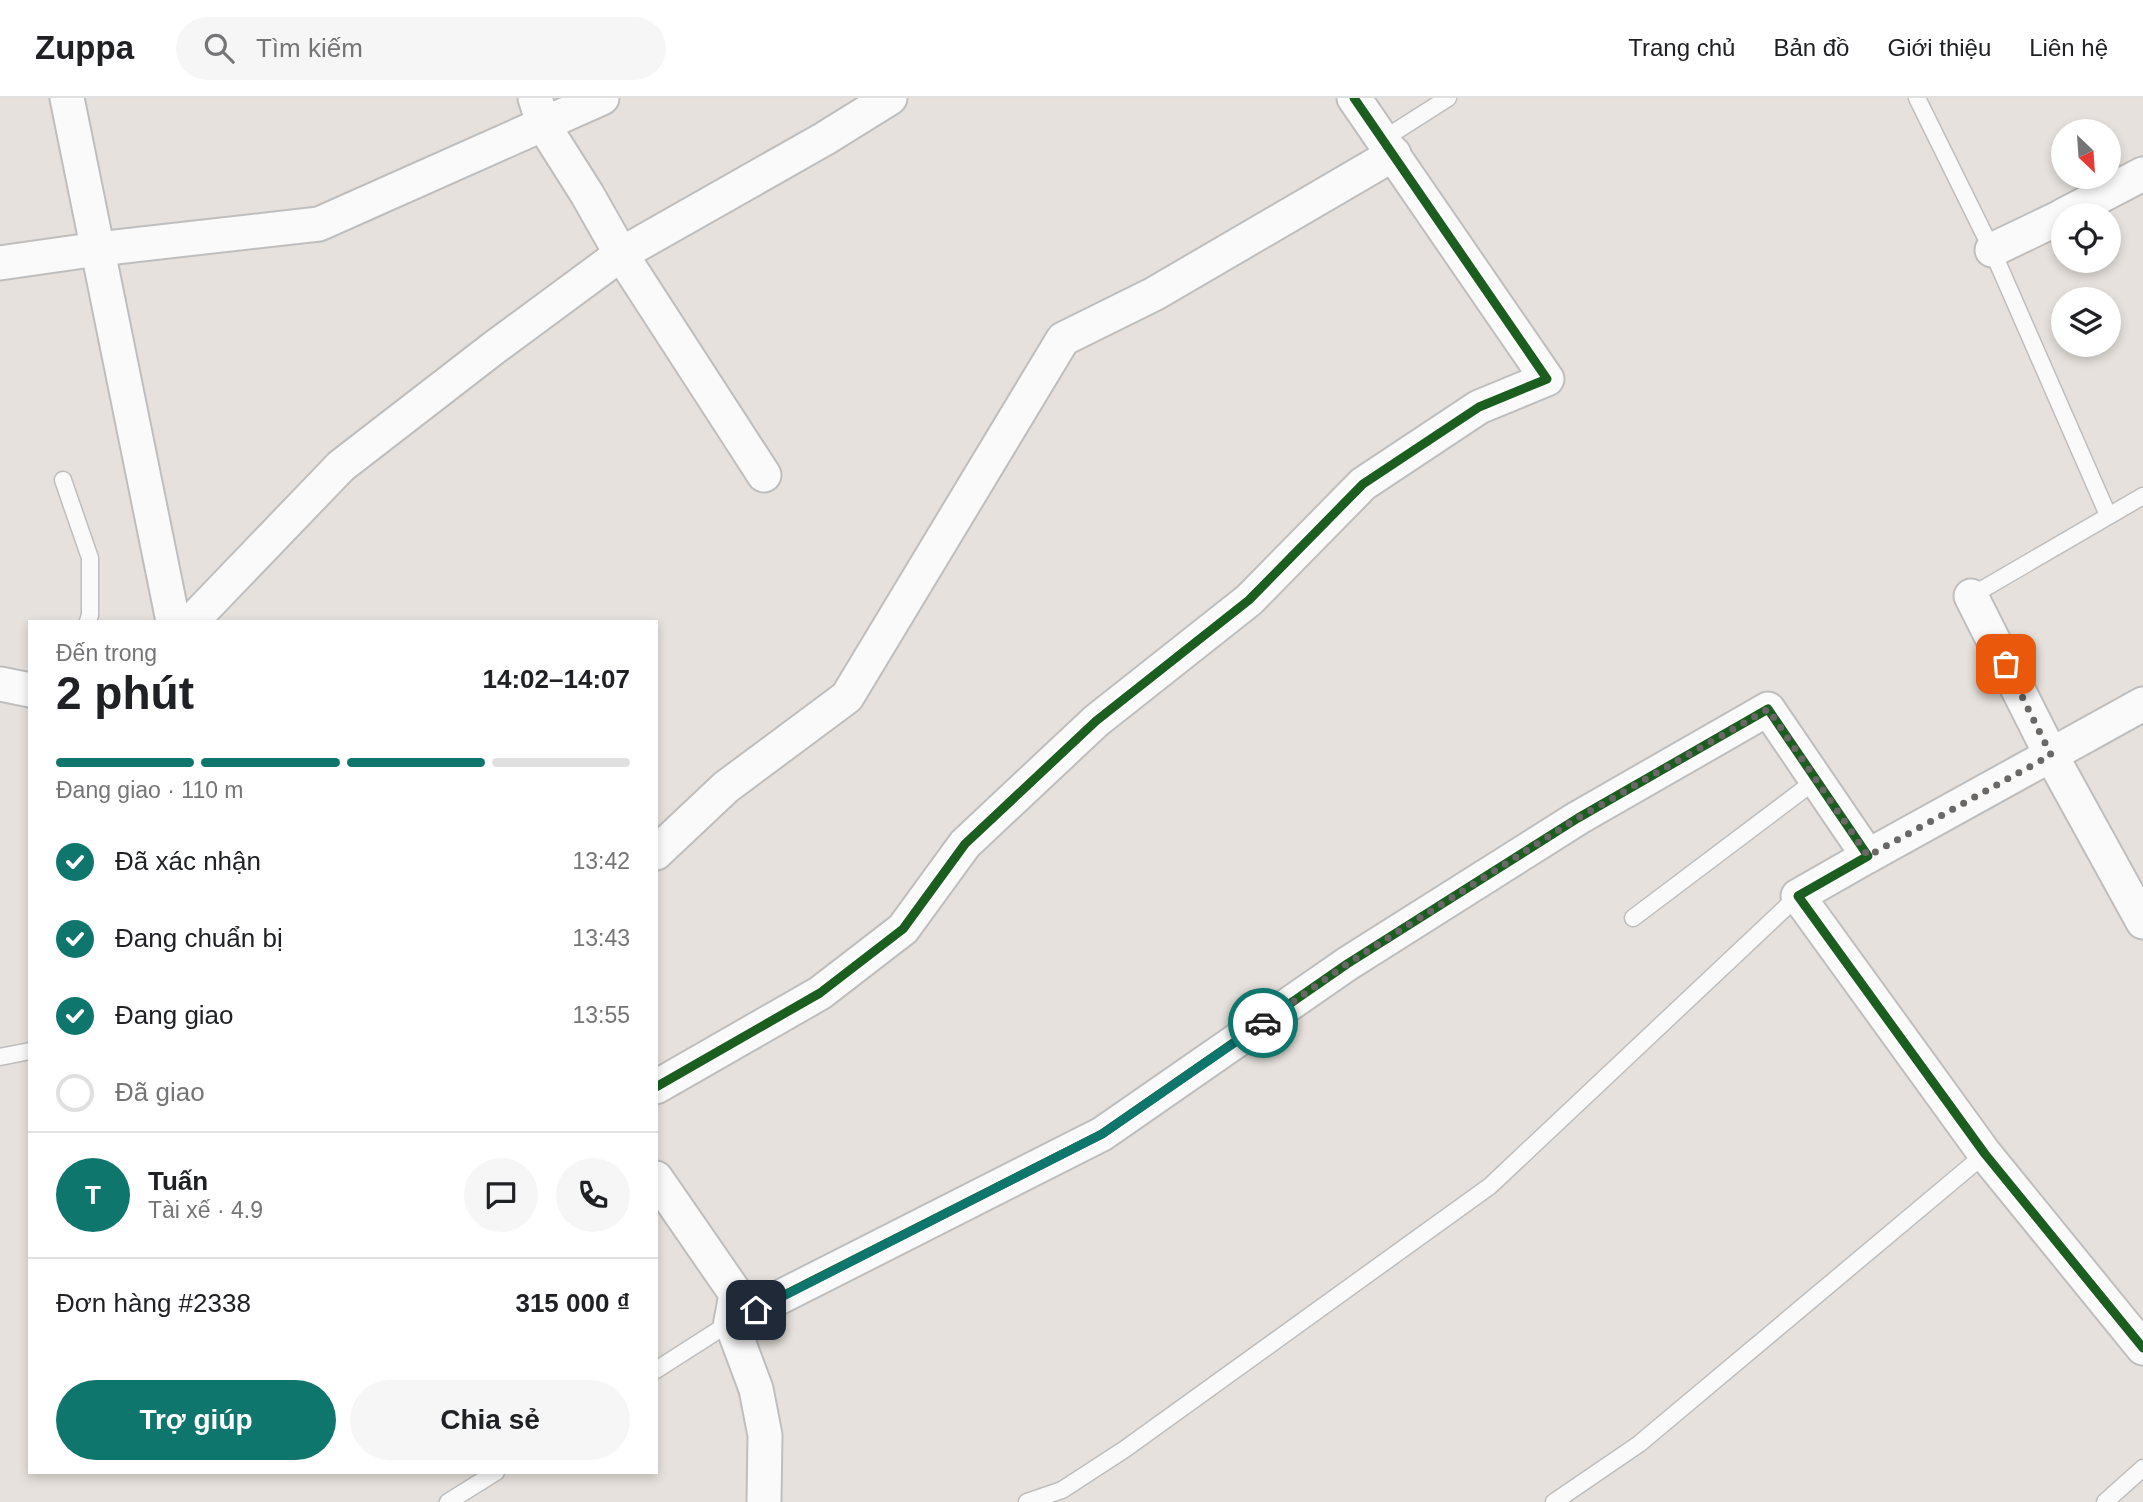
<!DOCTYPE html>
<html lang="vi">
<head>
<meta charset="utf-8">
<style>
  :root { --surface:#fff; --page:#f6f6f6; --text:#202124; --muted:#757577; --line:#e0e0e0; --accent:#0f766e }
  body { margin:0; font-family:Arial,sans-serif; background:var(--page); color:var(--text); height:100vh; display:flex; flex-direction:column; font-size:26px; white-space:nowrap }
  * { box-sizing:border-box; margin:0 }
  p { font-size:23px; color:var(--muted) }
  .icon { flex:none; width:38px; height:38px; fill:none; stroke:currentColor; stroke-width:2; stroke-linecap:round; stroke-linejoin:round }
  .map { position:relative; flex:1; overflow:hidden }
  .panel { position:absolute; left:28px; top:522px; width:630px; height:854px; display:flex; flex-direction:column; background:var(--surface); border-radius:0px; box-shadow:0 4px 10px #0003 }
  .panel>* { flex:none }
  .needle { width:46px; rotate:155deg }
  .fabs { position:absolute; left:2051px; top:21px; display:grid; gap:14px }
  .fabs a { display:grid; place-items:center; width:70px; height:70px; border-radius:50%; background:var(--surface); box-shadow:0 4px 10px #0003; font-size:35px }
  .pin { position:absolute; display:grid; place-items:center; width:60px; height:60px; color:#fff; margin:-30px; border-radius:14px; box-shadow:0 4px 10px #0006 }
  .courier { position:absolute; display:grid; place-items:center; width:70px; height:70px; margin:-35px; border:5px solid #0f766e; border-radius:50%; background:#fff; color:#222; box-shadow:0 2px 9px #0007 }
  .overview em { font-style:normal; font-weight:800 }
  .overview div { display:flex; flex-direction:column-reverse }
  .overview { display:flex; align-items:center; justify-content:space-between; height:119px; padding:0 28px }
  h1 { font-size:46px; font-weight:800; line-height:52px }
  .bar { display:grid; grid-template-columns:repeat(4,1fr); gap:10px 7px; align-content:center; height:84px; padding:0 28px }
  .bar i { height:9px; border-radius:5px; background:var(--line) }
  .bar .current { background:var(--accent) }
  .bar p { grid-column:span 4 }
  .line { display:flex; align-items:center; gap:18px; padding:0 28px; border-top:2px solid var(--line) }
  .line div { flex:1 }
  .round { display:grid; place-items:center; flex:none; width:74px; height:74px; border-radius:37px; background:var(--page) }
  ol { padding:0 28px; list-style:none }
  li { display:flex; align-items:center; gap:21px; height:77px }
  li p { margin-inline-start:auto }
  li .icon { padding:7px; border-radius:50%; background:var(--accent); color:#fff; stroke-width:4 }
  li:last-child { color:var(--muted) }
  li i { width:38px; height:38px; border:4px solid var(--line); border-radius:50% }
  .primary-button { display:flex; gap:14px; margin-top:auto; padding:14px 28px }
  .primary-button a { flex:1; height:80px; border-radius:42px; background:var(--accent); color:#fff; font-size:28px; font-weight:800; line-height:80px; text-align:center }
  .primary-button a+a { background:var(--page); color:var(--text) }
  header { display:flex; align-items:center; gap:42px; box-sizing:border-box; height:98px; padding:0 35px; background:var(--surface); border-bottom:2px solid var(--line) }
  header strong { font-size:33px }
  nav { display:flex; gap:38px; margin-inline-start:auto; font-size:24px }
  .search { width:490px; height:63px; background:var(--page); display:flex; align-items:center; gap:18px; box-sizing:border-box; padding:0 24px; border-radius:38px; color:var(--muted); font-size:26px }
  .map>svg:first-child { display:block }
</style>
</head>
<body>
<header>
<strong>Zuppa</strong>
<div class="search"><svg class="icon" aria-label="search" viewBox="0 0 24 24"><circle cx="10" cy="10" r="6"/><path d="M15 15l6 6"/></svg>Tìm kiếm</div>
<nav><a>Trang chủ</a><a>Bản đồ</a><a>Giới thiệu</a><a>Liên hệ</a></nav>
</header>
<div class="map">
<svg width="2143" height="1404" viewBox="0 0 2143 1404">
  <rect width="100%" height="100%" fill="#e6e1dc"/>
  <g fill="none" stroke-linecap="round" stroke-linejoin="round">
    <g stroke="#bfbebe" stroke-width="19">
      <g id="service">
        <polyline points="1917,0 1992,152 2108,417"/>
        <polyline points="1382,42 1448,0"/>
        <polyline points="63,382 90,460 90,517 88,523"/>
        <polyline points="1971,498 2143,398"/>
        <polyline points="1633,820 1816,682"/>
        <polyline points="0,959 30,953"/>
        <polyline points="656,1272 731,1224"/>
        <polyline points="448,1404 496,1374"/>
        <polyline points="1027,1404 1062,1392 1125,1351 1490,1088 1798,798"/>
        <polyline points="1554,1404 1639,1346 1985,1056"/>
        <polyline points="2105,1404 2143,1370"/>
      </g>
    </g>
    <g stroke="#bfbebe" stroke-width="37">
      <g id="minor">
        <polyline points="67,0 173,523"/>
        <polyline points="535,0 544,28 587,96 621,156 764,377"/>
        <polyline points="2064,117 2143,76"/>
        <polyline points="1992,152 2063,118"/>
        <polyline points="0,165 98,151 319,126 602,0"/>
        <polyline points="1971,498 2051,657 2143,824"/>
        <polyline points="192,523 341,368 495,249 621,156 824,41 890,0"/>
        <polyline points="0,586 30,592"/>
        <polyline points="656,755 726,689 847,599 1063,241 1154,196 1394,56"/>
        <polyline points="1868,758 2143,606"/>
        <polyline points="656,989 820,895 903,831 965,746 1096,623 1249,502 1363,386 1479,309 1547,281 1354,0"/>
        <polyline points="656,1080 736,1196 731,1224 756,1291 765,1337 764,1404"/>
        <polyline points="731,1224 1102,1036 1347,866 1578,720 1768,611 1868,758 1798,798 1985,1056 2143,1250"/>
      </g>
    </g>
    <use href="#service" stroke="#fbfafa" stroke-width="16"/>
    <use href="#minor" stroke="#fbfafa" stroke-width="33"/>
    <g stroke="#fff" stroke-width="13">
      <g id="cycleway">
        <polyline points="656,989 820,895 903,831 965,746 1096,623 1249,502 1363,386 1479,309 1547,281 1354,0"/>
        <polyline points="731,1224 1102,1036 1347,866 1578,720 1768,611 1868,758 1798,798 1985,1056 2143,1250"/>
      </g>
    </g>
    <use href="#cycleway" stroke="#1b5e20" stroke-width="9"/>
  </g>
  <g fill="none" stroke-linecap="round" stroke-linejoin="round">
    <polyline stroke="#6a6866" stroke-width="7" stroke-dasharray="0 12.6" points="1263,925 1347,866 1578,720 1768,611 1868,758 2051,657 2006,566"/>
    <polyline stroke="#0f766e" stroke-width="9" points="756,1212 1102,1036 1263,925"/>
  </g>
</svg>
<div class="fabs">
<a><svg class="needle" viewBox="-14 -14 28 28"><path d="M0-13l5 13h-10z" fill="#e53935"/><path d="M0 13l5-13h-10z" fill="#757577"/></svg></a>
<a><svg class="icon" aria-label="locate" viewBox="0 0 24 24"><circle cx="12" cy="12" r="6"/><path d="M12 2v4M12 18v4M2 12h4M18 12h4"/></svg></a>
<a><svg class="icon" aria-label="layers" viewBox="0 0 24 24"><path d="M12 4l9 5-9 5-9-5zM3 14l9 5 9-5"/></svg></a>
</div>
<div class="pin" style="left:2006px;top:566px;background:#ea580c"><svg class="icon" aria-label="bag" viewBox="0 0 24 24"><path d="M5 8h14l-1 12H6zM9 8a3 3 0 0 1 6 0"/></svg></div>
<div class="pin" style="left:756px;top:1212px;background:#1f2937"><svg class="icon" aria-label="home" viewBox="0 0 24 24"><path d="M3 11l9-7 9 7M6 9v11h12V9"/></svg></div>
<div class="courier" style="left:1263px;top:925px"><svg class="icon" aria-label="car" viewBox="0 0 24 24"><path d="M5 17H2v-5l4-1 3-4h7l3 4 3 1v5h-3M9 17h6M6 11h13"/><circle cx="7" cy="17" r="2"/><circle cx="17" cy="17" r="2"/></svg></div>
<section class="panel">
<div class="overview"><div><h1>2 phút</h1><p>Đến trong</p></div><em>14:02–14:07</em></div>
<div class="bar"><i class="current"></i><i class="current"></i><i class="current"></i><i></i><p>Đang giao · 110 m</p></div>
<ol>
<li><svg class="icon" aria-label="check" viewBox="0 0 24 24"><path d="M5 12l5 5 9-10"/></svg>Đã xác nhận<p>13:42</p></li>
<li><svg class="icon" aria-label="check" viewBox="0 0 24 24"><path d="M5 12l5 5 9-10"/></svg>Đang chuẩn bị<p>13:43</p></li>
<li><svg class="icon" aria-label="check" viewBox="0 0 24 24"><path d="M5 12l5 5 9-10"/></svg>Đang giao<p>13:55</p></li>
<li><i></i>Đã giao</li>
</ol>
<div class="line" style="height:126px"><b class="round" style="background:var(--accent);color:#fff">T</b><div><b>Tuấn</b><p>Tài xế · 4.9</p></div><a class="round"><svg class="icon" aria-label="chat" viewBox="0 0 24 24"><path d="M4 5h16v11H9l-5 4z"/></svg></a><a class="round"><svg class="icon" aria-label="phone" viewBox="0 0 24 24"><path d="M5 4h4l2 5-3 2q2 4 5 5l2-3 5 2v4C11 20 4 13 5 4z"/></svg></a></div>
<div class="line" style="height:91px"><div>Đơn hàng #2338</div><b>315 000 ₫</b></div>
<div class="primary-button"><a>Trợ giúp</a><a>Chia sẻ</a></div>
</section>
</div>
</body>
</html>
